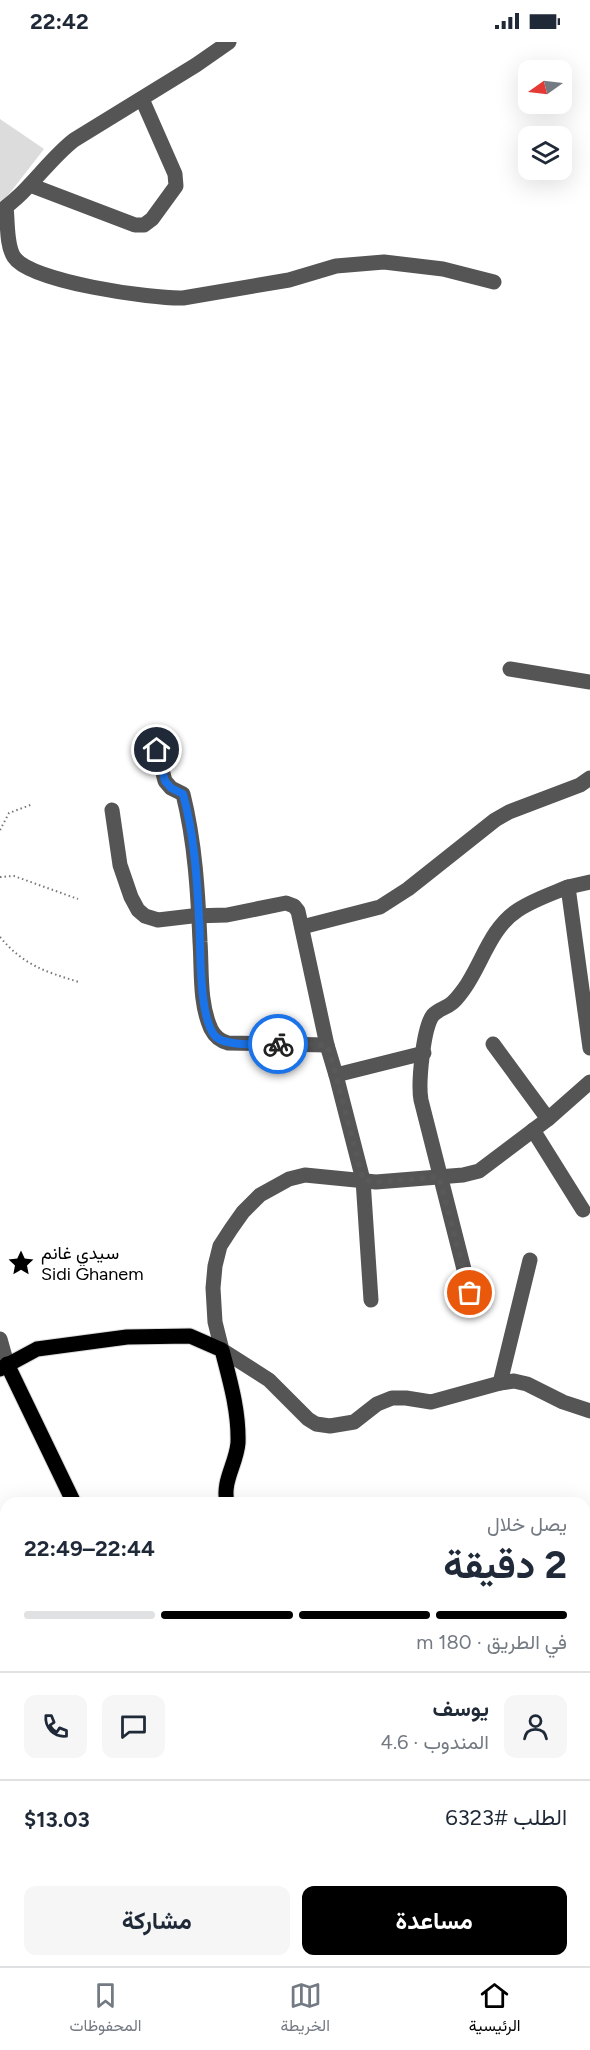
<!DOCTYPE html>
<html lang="ar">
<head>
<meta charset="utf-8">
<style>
  :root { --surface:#fff; --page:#f6f6f7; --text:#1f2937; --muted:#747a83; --line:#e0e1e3; --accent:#000 }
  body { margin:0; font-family:Figtree,Vazirmatn,sans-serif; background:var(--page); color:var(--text); direction:rtl; height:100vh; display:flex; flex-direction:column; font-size:22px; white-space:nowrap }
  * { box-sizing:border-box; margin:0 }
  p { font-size:20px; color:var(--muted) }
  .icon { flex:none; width:33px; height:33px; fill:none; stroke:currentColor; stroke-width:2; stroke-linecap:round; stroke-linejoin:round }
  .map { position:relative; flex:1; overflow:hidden; direction:ltr }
  .drawer { position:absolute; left:0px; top:1455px; width:591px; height:470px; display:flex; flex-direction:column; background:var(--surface); border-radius:18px 18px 0 0; box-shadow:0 6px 24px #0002; direction:rtl }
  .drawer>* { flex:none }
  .needle { width:39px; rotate:256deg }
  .controls { position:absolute; left:518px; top:18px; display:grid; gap:12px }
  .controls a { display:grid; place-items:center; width:54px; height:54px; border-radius:12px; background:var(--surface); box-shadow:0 6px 24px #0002; font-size:30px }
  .pin { position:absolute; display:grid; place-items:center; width:51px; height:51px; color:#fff; margin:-26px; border:3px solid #fff; border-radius:50%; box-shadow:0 2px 6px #0007 }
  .courier { position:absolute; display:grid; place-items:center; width:60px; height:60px; margin:-30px; border:4px solid #1a73e8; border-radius:50%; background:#fff; color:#222; box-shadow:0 2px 8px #0007 }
  .headline em { font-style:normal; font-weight:700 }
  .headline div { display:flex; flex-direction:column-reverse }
  .headline { display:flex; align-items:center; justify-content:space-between; height:102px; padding:0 24px }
  h1 { font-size:39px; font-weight:700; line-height:45px }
  .bar { display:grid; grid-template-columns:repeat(4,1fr); gap:9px 6px; align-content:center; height:72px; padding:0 24px }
  .bar i { height:8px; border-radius:4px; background:var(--line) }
  .bar .on { background:var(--accent) }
  .bar p { grid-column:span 4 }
  .line { display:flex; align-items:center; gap:15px; padding:0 24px; border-top:2px solid var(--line) }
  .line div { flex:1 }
  .round { display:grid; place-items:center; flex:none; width:63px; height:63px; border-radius:12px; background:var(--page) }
  .button { display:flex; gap:12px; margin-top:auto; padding:12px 24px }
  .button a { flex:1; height:69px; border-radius:12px; background:var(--accent); color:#fff; font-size:24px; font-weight:700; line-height:69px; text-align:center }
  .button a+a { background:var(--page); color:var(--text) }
  .status { display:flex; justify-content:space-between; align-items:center; height:42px; padding:0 30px; background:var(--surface); direction:ltr }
  .status svg { height:16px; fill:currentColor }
  .dock { display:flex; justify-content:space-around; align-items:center; height:84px; border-top:2px solid var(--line); background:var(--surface); font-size:16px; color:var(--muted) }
  .dock a { display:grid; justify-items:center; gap:3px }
  .dock .on { color:var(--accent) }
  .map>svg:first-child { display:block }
</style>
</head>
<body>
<div class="status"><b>22:42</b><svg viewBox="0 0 49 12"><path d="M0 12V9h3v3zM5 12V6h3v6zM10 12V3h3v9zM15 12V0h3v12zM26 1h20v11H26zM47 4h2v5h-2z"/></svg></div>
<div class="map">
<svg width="590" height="1924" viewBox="0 0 590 1924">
  <rect width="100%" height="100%" fill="#fff"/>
  <polygon fill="#dcdcdc" points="0,77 44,107 6,156 0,159"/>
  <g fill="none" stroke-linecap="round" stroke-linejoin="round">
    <polyline stroke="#a3a3a3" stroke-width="4" points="0,1603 6,1606"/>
  </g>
  <polygon fill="#c4c4c4" stroke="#999" stroke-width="1.5" points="0,1823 6,1826 6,1842 0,1840"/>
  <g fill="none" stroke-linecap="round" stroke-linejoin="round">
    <g stroke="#dbdbdb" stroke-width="17">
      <g id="major">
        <polyline points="7,1322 74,1461"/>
        <path d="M0,1327L37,1307L127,1295L190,1294L222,1308C230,1339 239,1369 238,1401C236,1423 222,1439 227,1461"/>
        <polyline points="585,1685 590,1688"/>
        <polyline points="585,1831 590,1832"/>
        <polyline points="585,1851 590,1852"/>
      </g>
    </g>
    <g stroke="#777" stroke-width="2" stroke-dasharray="1.5 3" stroke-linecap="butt">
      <polyline points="0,788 9,771 33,762"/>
      <polyline points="0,835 14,834 78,857"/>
      <path d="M0,895C23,923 46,930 79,940"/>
    </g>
    <g stroke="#555" stroke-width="15">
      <polyline points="30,143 135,183 144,183 152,177 176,144 175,132 142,57"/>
      <path d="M6,165C8,180 6,203 14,215C30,240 153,257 183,256L289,238L336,224L384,220L443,227L494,240"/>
      <path d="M0,169C29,150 47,119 74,98L196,23L229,0"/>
      <polyline points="510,627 590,640"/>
      <path d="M157,708L165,739L171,746L183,752C195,800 198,851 200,900C202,927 199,961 211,987C215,995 220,999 228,1001L327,1003"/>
      <polyline points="112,768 120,823 131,855 138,868 145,874 158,878 192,874 227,873 286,861 294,864 298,869 327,1003 336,1033 363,1138 371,1258"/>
      <polyline points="568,845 590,840"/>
      <polyline points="302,885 380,865 408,847 495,778 509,770 580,743 590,736"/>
      <polyline points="493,1002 548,1077"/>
      <polyline points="336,1033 424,1011"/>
      <polyline points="590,1040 548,1077 479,1129 463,1133 376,1140 305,1133 289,1137 260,1153 243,1170 231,1187 220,1204 215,1224 213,1246 215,1280 222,1308 269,1338 308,1377 316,1382 330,1384 354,1380 377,1362 392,1356 406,1356 431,1360 500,1341 514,1339 527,1342 563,1360 590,1369"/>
      <polyline points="533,1088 583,1168"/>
      <path d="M470,1251L421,1058C418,1042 423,986 433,973C439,967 446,966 452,961C457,957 461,951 464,947C482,922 490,886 518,868C533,858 551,852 568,845L590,1006"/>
      <polyline points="0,1297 7,1322"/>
      <polyline points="500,1341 530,1218"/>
      <polyline points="0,1879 6,1882"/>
      <polyline points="92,1918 105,1924"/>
      <polyline points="372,1918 374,1924"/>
      <polyline points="125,1924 127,1918"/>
    </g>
    <use href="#major" stroke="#000" stroke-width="15"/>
  </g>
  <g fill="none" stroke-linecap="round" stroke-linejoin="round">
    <polyline stroke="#595959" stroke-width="6" stroke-dasharray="0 10.8" points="278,1002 327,1003 336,1033 363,1138 376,1140 439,1135 470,1251"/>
    <path stroke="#1a73e8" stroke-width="8" d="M157,708L165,739L171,746L183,752C194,792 197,835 199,876C201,903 198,974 215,994C225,1005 263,1002 278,1002"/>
  </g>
  <defs>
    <g id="sight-bare" transform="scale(2.07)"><path d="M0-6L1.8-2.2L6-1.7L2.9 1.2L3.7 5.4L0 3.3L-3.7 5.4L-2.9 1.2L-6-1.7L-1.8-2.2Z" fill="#000" stroke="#fff" stroke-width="2.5" paint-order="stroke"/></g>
  </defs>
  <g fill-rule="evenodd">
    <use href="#sight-bare" x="21" y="1221"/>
  </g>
  <g text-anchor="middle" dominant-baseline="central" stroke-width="4.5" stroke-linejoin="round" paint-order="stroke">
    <g font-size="18" fill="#000" stroke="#fff" text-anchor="start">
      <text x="41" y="1211">سيدي غانم<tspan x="41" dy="21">Sidi Ghanem</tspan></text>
    </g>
  </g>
</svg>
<div class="controls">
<a><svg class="needle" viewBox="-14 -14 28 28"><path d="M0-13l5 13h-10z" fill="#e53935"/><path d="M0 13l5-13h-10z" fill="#747a83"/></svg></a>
<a><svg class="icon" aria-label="layers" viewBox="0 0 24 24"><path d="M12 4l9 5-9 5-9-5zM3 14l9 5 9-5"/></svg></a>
</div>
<div class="pin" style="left:470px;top:1251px;background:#ea580c"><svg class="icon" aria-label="bag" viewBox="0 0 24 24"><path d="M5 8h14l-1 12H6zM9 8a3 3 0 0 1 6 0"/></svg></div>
<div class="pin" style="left:157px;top:708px;background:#1f2937"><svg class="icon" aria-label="home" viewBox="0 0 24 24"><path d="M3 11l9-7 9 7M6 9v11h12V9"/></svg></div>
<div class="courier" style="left:278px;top:1002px"><svg class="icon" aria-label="bike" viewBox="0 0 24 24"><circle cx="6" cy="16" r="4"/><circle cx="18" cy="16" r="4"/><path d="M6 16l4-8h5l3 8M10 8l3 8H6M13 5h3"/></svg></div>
<section class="drawer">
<div class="headline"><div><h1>2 دقيقة</h1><p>يصل خلال</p></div><em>22:44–22:49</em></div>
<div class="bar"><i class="on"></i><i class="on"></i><i class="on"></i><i></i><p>في الطريق · 180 m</p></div>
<div class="line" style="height:108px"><a class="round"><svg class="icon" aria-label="person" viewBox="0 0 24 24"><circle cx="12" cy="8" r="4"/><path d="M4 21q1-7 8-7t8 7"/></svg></a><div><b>يوسف</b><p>المندوب · 4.6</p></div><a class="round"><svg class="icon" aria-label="chat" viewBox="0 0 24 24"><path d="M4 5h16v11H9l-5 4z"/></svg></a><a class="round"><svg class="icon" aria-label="phone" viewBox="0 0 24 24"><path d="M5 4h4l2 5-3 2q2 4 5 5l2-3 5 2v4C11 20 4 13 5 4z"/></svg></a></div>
<div class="line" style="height:78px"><div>الطلب #6323</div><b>$13.03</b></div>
<div class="button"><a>مساعدة</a><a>مشاركة</a></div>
</section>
</div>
<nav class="dock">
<a class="on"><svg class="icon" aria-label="home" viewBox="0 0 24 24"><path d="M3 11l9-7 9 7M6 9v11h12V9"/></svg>الرئيسية</a>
<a><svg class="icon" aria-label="map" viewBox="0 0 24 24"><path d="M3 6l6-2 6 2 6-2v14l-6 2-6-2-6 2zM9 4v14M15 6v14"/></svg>الخريطة</a>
<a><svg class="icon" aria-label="saved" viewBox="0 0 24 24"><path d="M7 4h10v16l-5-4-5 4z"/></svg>المحفوظات</a>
</nav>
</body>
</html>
